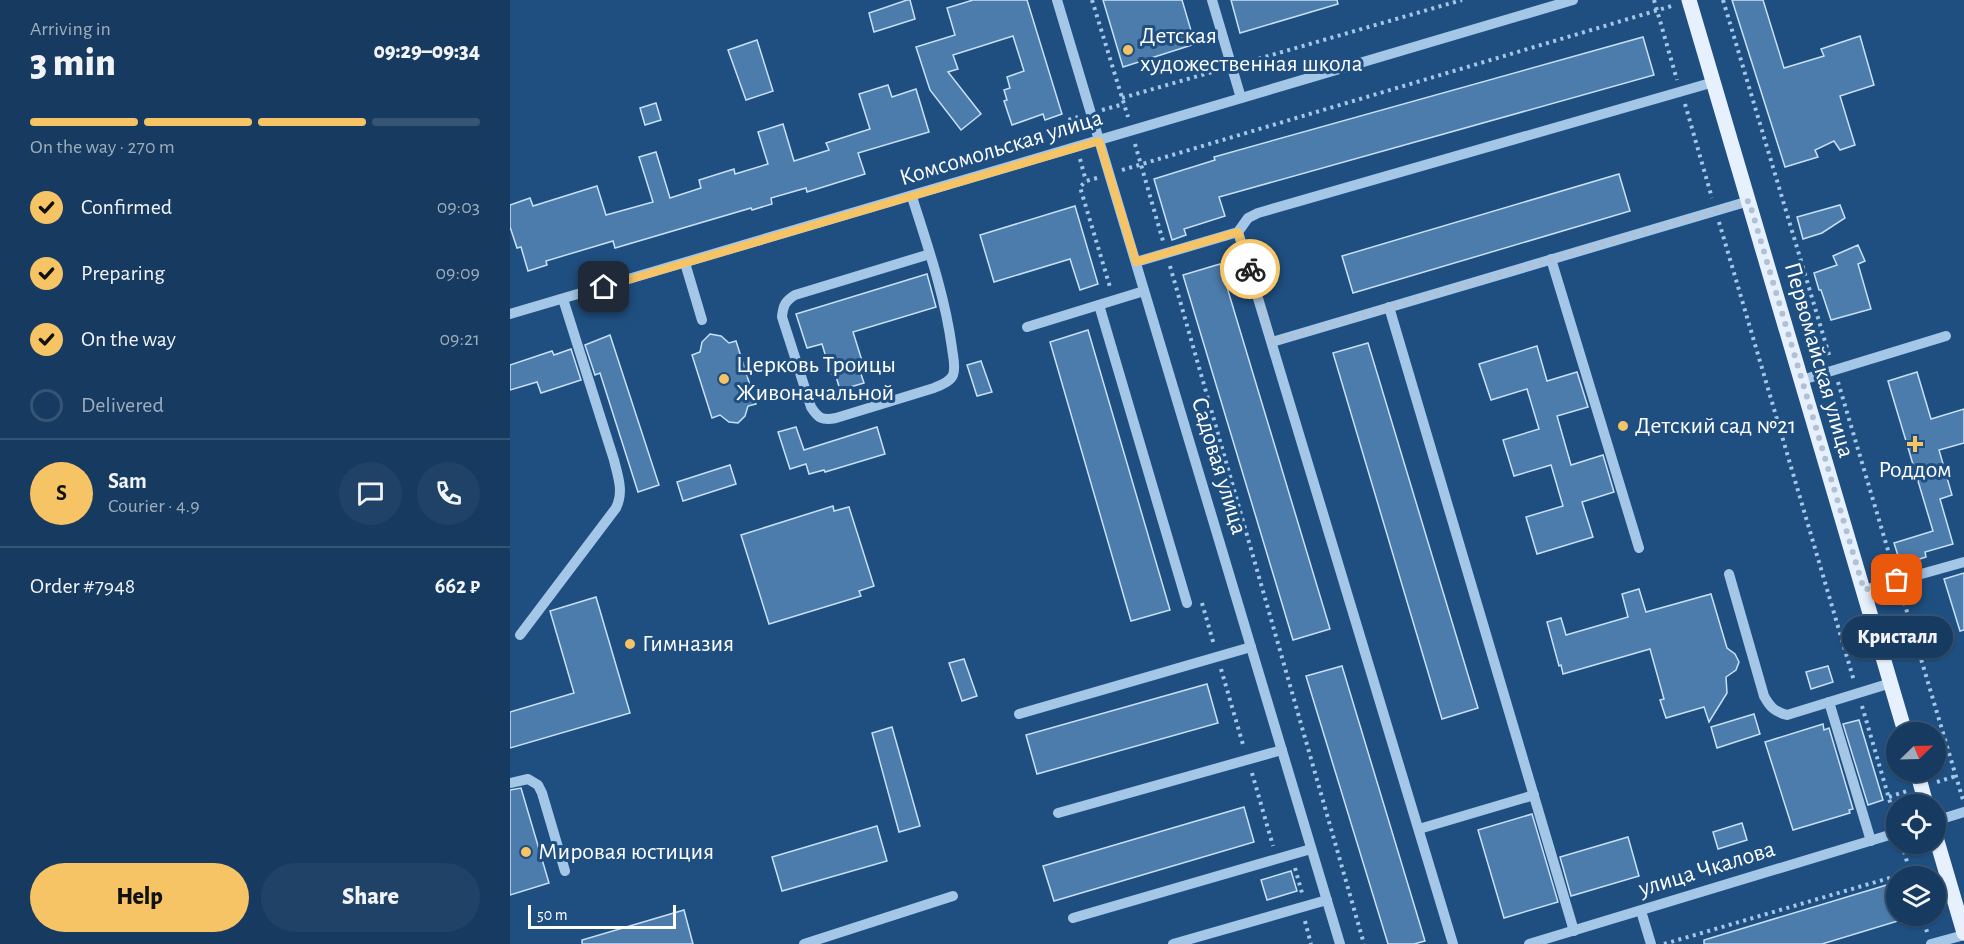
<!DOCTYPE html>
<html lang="en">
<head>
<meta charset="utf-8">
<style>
  :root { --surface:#173b60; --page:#204266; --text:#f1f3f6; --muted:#9eadbd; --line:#365575; --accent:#f6c365 }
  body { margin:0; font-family:"Alegreya Sans",sans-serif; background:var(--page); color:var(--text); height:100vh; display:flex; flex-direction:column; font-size:22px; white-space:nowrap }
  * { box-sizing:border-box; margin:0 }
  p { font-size:20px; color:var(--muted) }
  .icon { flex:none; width:33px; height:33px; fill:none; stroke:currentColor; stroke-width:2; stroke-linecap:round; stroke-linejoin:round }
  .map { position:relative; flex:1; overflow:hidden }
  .details { display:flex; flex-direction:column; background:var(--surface); width:510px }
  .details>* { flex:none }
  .needle { width:39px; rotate:67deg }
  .buttons { position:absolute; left:1376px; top:722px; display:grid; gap:12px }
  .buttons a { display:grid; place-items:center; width:60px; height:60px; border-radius:50%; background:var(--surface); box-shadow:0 2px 4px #0004,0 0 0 2px var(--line); font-size:30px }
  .scale { position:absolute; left:18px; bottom:15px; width:148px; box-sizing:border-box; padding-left:6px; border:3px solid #fff; border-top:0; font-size:16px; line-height:21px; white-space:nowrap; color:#fff; -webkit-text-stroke:4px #1f4f80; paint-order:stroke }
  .pin { position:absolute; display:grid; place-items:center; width:51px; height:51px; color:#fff; margin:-26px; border-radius:12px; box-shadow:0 3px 9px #0006 }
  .courier { position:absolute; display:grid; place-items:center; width:60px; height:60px; margin:-30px; border:4px solid #f6c365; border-radius:50%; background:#fff; color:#222; box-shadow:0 2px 8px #0007 }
  .bubble { position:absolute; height:42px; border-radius:21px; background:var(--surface); box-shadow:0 2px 4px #0004,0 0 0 2px var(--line); font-size:20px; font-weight:800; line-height:42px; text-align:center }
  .head em { font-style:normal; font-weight:800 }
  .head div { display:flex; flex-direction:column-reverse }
  .head { display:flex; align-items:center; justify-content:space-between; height:102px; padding:0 30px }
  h1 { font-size:39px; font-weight:800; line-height:45px }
  .bar { display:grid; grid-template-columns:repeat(4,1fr); gap:9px 6px; align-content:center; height:72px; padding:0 30px }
  .bar i { height:8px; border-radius:4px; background:var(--line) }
  .bar .on { background:var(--accent) }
  .bar p { grid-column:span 4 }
  .line { display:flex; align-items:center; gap:15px; padding:0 30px; border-top:2px solid var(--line) }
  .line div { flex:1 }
  .round { display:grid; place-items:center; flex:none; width:63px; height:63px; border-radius:32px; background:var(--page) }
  ol { padding:0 30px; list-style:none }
  li { display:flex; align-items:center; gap:18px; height:66px }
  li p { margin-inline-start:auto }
  li .icon { padding:6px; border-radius:50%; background:var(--accent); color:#111; stroke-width:4 }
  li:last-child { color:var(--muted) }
  li i { width:33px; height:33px; border:3px solid var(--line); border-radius:50% }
  .cta { display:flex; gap:12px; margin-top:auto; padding:12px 30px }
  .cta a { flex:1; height:69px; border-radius:36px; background:var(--accent); color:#111; font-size:24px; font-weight:800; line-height:69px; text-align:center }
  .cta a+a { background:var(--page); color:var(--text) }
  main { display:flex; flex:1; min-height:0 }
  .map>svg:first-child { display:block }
</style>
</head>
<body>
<main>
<section class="details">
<div class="head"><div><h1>3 min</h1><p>Arriving in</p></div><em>09:29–09:34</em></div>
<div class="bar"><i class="on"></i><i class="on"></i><i class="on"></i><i></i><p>On the way · 270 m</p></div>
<ol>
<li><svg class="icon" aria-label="check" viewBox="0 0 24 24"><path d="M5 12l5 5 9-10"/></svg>Confirmed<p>09:03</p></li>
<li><svg class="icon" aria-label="check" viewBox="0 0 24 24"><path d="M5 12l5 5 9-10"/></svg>Preparing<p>09:09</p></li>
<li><svg class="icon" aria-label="check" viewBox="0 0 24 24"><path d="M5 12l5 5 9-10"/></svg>On the way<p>09:21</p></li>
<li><i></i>Delivered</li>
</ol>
<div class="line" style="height:108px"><b class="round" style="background:var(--accent);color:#111">S</b><div><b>Sam</b><p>Courier · 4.9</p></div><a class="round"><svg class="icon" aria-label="chat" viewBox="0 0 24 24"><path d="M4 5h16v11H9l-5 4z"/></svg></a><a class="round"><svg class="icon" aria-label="phone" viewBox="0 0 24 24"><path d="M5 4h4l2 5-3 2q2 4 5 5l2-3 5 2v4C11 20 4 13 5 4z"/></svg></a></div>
<div class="line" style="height:78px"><div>Order #7948</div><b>662 ₽</b></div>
<div class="cta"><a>Help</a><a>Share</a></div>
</section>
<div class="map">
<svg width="1454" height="944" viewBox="0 0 1454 944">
  <rect width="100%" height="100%" fill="#1f4f80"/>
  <g fill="#4c7cac" stroke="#c8e0f6" stroke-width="1.5">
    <polygon points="397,0 400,0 405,19 364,32 359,13"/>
    <polygon points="463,0 517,0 552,114 535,120 533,114 502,125 494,101 497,100 494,90 500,88 497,77 514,71 503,36 443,55 448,69 438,72 471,114 451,130 420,90 406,47 445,35 437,8"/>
    <polygon points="593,0 672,0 685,44 613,67"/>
    <polygon points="721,0 827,0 828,4 730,33"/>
    <polygon points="1222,0 1253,0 1274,68 1314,56 1311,49 1350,36 1364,85 1330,96 1345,145 1330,150 1324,141 1305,150 1308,157 1275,167"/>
    <polygon points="1133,37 1144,75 709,197 715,216 674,229 676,235 662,240 644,179 705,160 704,157"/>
    <polygon points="247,40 263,91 236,100 218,50"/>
    <polygon points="378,85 382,97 406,89 419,132 348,153 355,174 297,192 296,188 261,198 262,204 242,210 241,208 105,248 103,241 36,261 37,265 18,271 11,247 7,248 0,227 0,205 20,198 23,206 87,186 96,215 143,202 129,157 146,152 160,198 191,188 189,180 224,169 225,174 258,164 248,132 273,124 284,161 319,150 316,143 360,129 349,94"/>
    <polygon points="146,103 151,120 135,125 130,108"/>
    <polygon points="1109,174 1120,211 843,293 832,256"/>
    <polygon points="1330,205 1335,218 1312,233 1293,239 1287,217"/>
    <polygon points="565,206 588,284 570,290 560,259 484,282 470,235"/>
    <polygon points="1348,245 1355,261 1348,264 1361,309 1321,320 1311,290 1309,290 1304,273 1327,265 1323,256"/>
    <polygon points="710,264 820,629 783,640 673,275"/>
    <polygon points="417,274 426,307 343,332 353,364 348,365 354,383 330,390 325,373 321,374 312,344 297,348 286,314"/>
    <polygon points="578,330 660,610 621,621 540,342"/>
    <polygon points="200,334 211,336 219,343 226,341 246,404 238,406 235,416 228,423 219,422 210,415 202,418 182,355 190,352 192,342"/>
    <polygon points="100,335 149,485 128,492 90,373 85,375 75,345"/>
    <polygon points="858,343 968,708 932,719 823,353"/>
    <polygon points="1027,346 1037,381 1067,372 1078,407 1047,416 1061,465 1093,455 1104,492 1072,502 1083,537 1027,554 1016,517 1053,506 1041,465 1004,476 993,440 1029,429 1017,389 981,400 969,364"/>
    <polygon points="61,349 71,380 31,393 27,382 0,390 0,365 42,351 44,355"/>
    <polygon points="471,361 482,392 467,396 457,365"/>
    <polygon points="1407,372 1421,419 1454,409 1454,443 1429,450 1442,495 1430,499 1443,544 1415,552 1416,557 1391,565 1384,543 1423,531 1378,381"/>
    <polygon points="286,427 294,450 367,427 375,454 315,472 314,470 299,474 296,464 280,469 268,432"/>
    <polygon points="220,465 226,484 173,501 167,482"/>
    <polygon points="323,506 324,511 339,507 364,586 349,591 351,596 259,624 231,535"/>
    <polygon points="1454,573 1454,630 1450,631 1434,579"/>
    <polygon points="1129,589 1136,612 1201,594 1217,648 1225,654 1229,662 1226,670 1216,677 1217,693 1199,722 1194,707 1156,718 1150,700 1154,699 1140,649 1053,674 1051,665 1049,666 1037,622 1051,618 1056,635 1118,617 1112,594"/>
    <polygon points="86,597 120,713 0,748 0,712 64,693 40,611"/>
    <polygon points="454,659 467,696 452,701 439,663"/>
    <polygon points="832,666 915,941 904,944 878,944 796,676"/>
    <polygon points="1318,666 1323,682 1301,689 1296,672"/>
    <polygon points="697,684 708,723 527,774 516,735"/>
    <polygon points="1244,714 1250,734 1207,748 1201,727"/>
    <polygon points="1349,720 1373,800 1358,805 1333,724"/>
    <polygon points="1313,724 1314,730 1319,728 1343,809 1339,810 1340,813 1283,830 1255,742"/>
    <polygon points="382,727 410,826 389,832 362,733"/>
    <polygon points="11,788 39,883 0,895 0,790"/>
    <polygon points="734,807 744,842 544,901 533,866"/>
    <polygon points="1022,814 1048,902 994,918 968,830"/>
    <polygon points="1232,823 1237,840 1208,849 1203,832"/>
    <polygon points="367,826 377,861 272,891 262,857"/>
    <polygon points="1118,837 1129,876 1061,896 1050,857"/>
    <polygon points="781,871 787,891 757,900 751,880"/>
    <polygon points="1380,884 1386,905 1386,915 1389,915 1391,920 1312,944 1194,944 1194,940"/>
    <polygon points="174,910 183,944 72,944 72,940"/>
  </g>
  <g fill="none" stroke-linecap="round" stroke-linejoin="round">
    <g stroke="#a4c7e8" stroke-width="4" stroke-dasharray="3 4.5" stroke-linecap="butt">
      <polyline points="582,0 618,117"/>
      <polyline points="1144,0 1167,80"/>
      <polyline points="1213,0 1320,358"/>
      <polyline points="734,63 952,0"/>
      <polyline points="612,98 709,70"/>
      <polyline points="1175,104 1202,198"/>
      <polyline points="592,110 614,104"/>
      <polyline points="562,134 558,120 568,117"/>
      <polyline points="625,144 653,241"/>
      <polyline points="570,159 576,181"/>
      <polyline points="612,170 1165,5"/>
      <polyline points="587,178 576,181 570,187 600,287"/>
      <polyline points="1209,222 1344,681"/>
      <polyline points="660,266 854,944"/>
      <polyline points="1328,382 1383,567"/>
      <polyline points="1392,595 1453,800"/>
      <polyline points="692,603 704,645"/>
      <polyline points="711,669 734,748"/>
      <polyline points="1352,706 1385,819"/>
      <polyline points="742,773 763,846"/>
      <polyline points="1427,782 1446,776"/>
      <polyline points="1379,797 1397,791"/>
      <polyline points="1392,844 1401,876"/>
      <polyline points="785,868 792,893"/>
      <polyline points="1412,915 1417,932"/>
      <polyline points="795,921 801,944"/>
      <polyline points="1154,944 1400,872"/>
    </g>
    <g stroke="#a4c7e8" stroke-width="10">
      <polyline points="547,0 830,944"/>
      <polyline points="702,0 731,98"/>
      <path d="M402,197C418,247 435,296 442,348C443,357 446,367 443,375C440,382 431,385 424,388L326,418C312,421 308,418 301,407L272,317C273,306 275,301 285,295L420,254"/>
      <polyline points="728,232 943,944"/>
      <polyline points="1041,259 1129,548"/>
      <polyline points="626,262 728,232 738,218 748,213 1204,82"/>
      <polyline points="175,263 192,320"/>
      <polyline points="589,305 677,603"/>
      <polyline points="879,307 1064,931"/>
      <polyline points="0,314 1063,0"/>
      <polyline points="517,327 634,291"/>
      <polyline points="762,342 1239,201"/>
      <polyline points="1292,380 1436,336"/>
      <path d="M1219,574L1254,696C1260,707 1265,712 1277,715L1381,683"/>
      <polyline points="1354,590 1454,562"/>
      <path d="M10,635L106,508C114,491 108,477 104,460L53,299"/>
      <polyline points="1319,702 1361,841"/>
      <polyline points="509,714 741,647"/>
      <polyline points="0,783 18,779 28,785 32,793 55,871"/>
      <polyline points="548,813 772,750"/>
      <polyline points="1425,821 1454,812"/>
      <polyline points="909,829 1024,795"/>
      <polyline points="1131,911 1141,944"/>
      <polyline points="563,918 801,849"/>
      <polyline points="294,944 443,896"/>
      <polyline points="663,944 817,900"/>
      <polyline points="1019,944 1386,833"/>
      <polyline points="1421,944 1454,935"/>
    </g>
    <g stroke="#e7f1fe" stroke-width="15">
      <polyline points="1179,0 1395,732"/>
      <polyline points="1407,771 1416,804"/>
      <polyline points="1425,834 1454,933"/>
    </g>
  </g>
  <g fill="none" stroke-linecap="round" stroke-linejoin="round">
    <polyline stroke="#b1c1d3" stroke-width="6" stroke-dasharray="0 10.8" points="740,269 762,342 1239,201 1354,590 1387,580"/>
    <polyline stroke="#f6c365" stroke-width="8" points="94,287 589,141 626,262 728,232 740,269"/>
  </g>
  <g fill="#f6c365" stroke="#1f4f80" stroke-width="2">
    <circle cx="618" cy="50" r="6"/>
    <circle cx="214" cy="379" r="6"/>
    <circle cx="1113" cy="426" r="6"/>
    <path d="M1402 435h6v6h6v6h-6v6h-6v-6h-6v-6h6z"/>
    <circle cx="120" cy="644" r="6"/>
    <circle cx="16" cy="852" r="6"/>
  </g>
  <g text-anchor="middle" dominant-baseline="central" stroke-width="6" stroke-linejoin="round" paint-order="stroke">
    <g font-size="24" fill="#fff" stroke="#1f4f80" text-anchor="start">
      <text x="630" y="36">Детская<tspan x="630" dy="28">художественная школа</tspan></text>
      <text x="226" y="365">Церковь Троицы<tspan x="226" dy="28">Живоначальной</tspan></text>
      <text x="1125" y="426">Детский сад №21</text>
      <text x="1405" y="470" text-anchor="middle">Роддом</text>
      <text x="132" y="644">Гимназия</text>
      <text x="28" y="852">Мировая юстиция</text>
    </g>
    <g font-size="24" fill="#fff" stroke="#1f4f80">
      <text transform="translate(491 148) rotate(-17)">Комсомольская улица</text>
      <text transform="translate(1309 360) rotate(74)">Первомайская улица</text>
      <text transform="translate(709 466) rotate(73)">Садовая улица</text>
      <text transform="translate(1197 869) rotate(-17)">улица Чкалова</text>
    </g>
  </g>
</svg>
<div class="buttons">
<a><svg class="needle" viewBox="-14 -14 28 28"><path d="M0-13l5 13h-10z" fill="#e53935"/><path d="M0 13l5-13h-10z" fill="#9eadbd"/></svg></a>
<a><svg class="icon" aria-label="locate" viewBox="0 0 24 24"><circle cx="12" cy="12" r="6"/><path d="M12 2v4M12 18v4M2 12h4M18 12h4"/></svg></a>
<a><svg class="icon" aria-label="layers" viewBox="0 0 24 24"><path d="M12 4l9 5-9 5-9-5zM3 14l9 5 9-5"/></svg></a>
</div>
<div class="scale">50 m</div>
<div class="pin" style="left:1387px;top:580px;background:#ea580c"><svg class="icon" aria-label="bag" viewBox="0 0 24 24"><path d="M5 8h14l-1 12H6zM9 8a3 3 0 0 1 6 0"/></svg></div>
<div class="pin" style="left:94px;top:287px;background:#1f2937"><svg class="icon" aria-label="home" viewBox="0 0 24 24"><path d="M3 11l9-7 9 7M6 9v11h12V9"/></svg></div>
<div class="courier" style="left:740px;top:269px"><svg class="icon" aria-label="bike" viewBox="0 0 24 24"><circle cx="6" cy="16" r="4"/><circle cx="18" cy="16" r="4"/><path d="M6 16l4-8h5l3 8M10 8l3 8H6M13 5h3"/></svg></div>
<div class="bubble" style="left:1332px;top:616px;width:111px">Кристалл</div>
</div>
</main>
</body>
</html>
